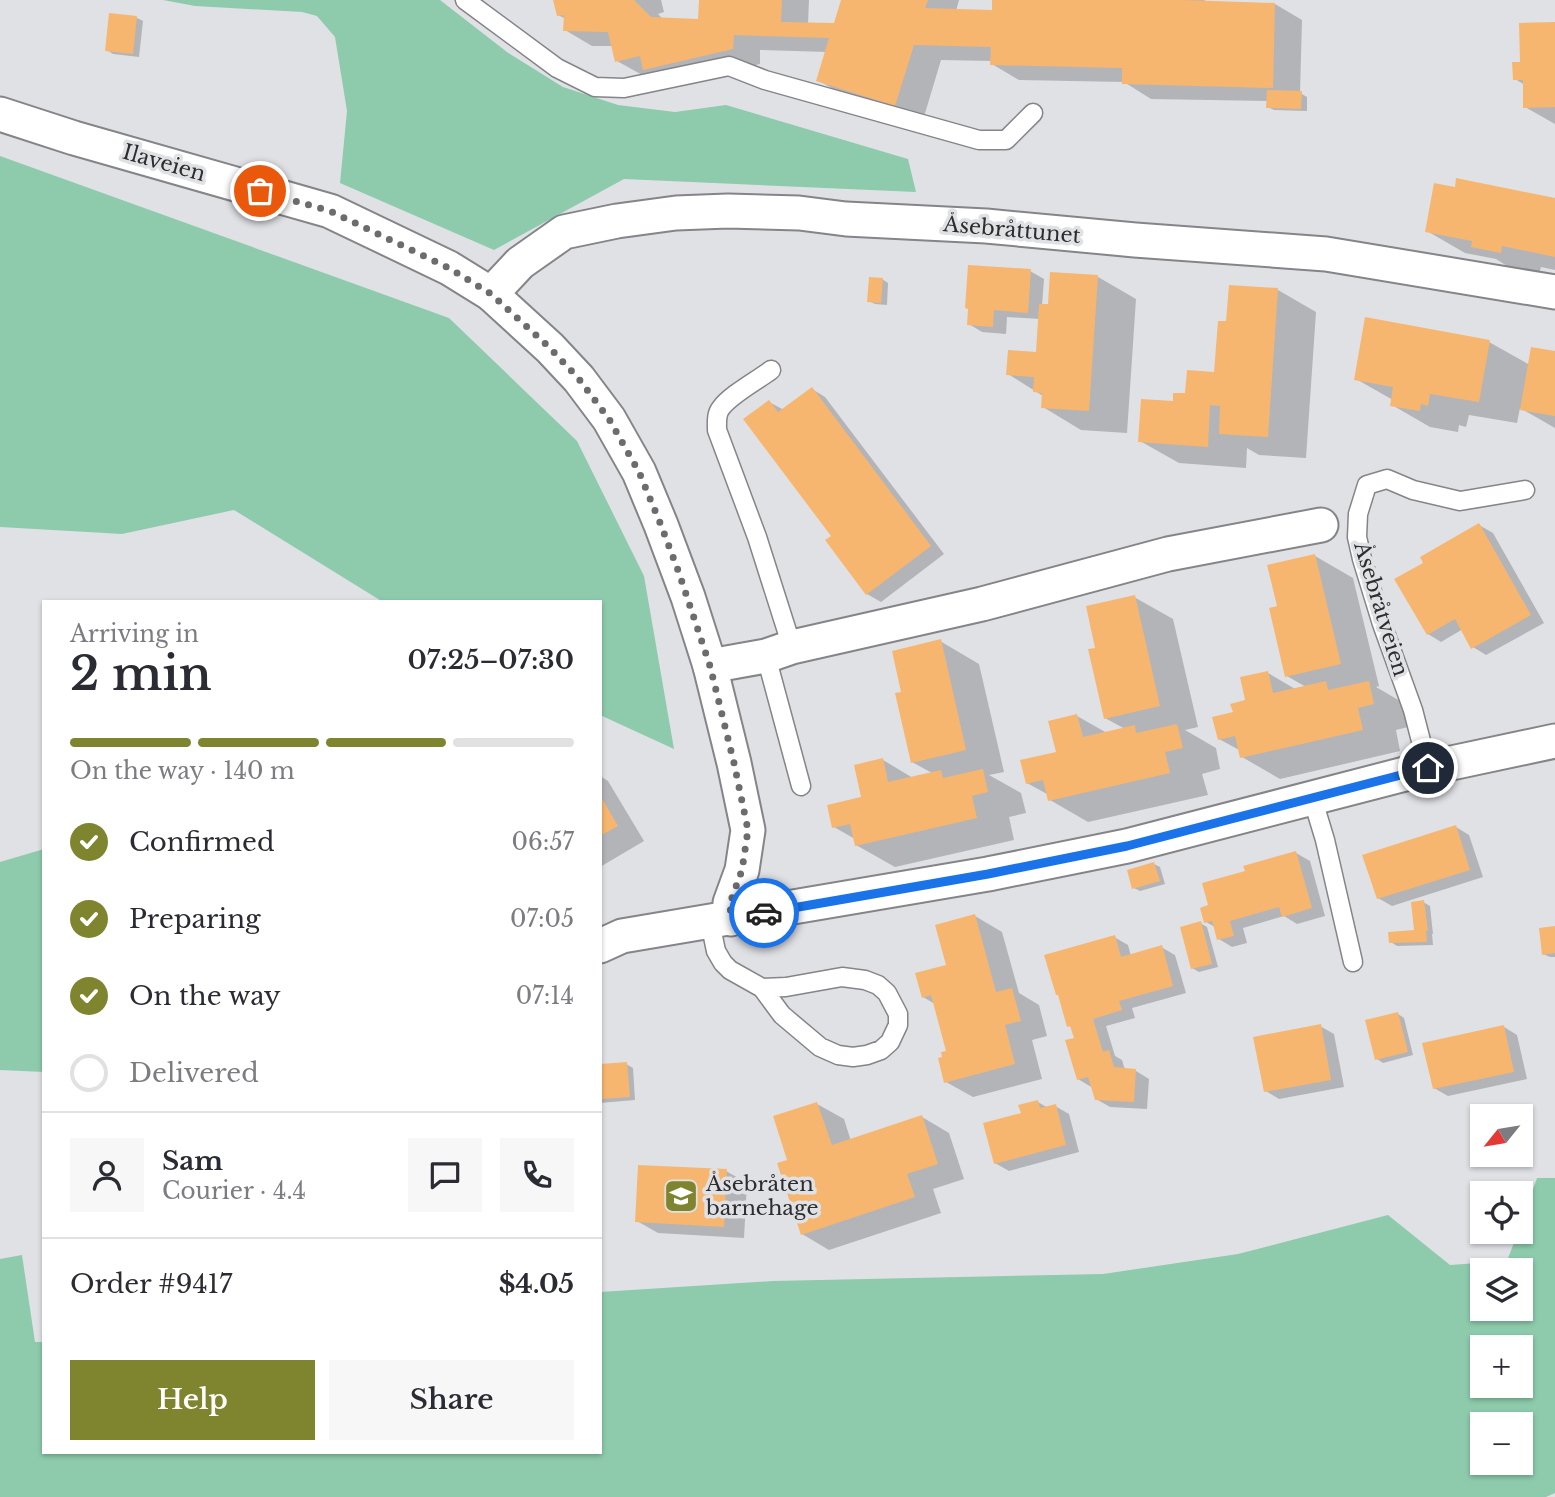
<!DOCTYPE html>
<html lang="en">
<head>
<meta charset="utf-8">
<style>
  :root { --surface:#fff; --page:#f7f7f7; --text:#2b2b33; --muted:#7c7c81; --line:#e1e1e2; --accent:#7f842f }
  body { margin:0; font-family:"Libre Baskerville",serif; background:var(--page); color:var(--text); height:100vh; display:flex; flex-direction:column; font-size:26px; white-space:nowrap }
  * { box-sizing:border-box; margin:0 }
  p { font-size:23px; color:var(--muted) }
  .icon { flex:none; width:38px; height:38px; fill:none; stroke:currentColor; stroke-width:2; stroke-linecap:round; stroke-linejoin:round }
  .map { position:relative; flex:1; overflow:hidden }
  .side { position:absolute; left:42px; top:600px; width:560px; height:854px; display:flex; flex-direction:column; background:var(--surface); border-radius:0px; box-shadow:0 2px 5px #0004 }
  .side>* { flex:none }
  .needle { width:46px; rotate:240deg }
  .controls { position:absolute; left:1470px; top:1104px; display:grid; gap:14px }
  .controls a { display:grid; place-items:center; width:63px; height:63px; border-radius:0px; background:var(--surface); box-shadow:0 2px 5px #0004; font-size:35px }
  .pin { position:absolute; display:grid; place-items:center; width:60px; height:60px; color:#fff; margin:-30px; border:4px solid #fff; border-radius:50%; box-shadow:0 2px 7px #0007 }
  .courier { position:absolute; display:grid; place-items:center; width:70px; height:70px; margin:-35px; border:5px solid #1a73e8; border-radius:50%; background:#fff; color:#222; box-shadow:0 2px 9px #0007 }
  .head em { font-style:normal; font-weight:600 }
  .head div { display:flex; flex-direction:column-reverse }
  .head { display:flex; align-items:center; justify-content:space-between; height:119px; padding:0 28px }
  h1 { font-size:46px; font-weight:600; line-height:52px }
  .bar { display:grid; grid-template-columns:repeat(4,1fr); gap:10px 7px; align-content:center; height:84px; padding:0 28px }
  .bar i { height:9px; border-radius:5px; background:var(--line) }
  .bar .current { background:var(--accent) }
  .bar p { grid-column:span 4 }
  .line { display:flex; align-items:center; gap:18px; padding:0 28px; border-top:2px solid var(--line) }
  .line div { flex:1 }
  .round { display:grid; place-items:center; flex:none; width:74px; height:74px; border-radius:0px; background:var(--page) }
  ol { padding:0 28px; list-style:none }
  li { display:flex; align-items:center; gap:21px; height:77px }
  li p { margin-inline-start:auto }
  li .icon { padding:7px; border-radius:50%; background:var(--accent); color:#fff; stroke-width:4 }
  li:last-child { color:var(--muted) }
  li i { width:38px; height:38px; border:4px solid var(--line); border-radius:50% }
  .button { display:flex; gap:14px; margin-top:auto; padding:14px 28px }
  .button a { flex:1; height:80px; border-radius:0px; background:var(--accent); color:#fff; font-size:28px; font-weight:600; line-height:80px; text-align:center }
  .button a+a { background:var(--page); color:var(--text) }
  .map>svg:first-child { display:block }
</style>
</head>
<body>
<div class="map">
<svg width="1555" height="1497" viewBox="0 0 1555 1497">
  <rect width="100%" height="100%" fill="#e0e1e5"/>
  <g fill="#8ecbad" fill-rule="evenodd">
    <polygon points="163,0 440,0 507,52 563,87 618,105 675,112 726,105 908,159 916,192 624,179 494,250 340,183 347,111 335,37 317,16 302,12 195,6"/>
    <polygon points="0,156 449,318 577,441 644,576 674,749 600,715 600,602 383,602 234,510 122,534 0,527"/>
    <polygon points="44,849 44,1072 0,1070 0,862"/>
    <path d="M1537,1178H1555V1493L1546,1497H0V1259L22,1255L35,1342H44V1452H600V1292L773,1281L1103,1274L1238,1254L1388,1215L1450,1265L1507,1261L1518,1232H1521V1224ZM1521,1270V1309H1482V1270ZM1482,1348H1521V1386H1482ZM1521,1424V1463H1482V1424Z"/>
  </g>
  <g fill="#0003">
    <polygon points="555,0 661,0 664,12 658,14 663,19 700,21 701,0 809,0 808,24 835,25 843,0 959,0 956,11 993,12 994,0 1204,0 1209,3 1275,4 1302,20 1300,93 1307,97 1307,111 1274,110 1268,107 1268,101 1151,99 1124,82 1019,80 992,64 992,61 941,60 923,120 845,96 818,80 827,52 760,50 760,64 671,85 644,76 617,61 613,46 592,46 565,30 566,19 558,15"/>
    <polygon points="111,15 137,18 143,21 139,57 113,54 107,50"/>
    <polygon points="1555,24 1555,124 1525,107 1525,85 1515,79 1522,64"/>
    <polygon points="1555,200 1555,270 1541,267 1539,274 1512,269 1496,259 1465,253 1427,231"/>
    <polygon points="1030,271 1044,279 1042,306 1049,306 1098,277 1136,299 1127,433 1081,430 1043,407 1043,396 1008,374 1037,354 1040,319 1007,317 1006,334 982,332 969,324"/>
    <polygon points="882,279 888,283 887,305 875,304 869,301"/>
    <polygon points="1278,290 1316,312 1306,458 1259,455 1247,448 1246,468 1179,463 1140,441 1175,403 1216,374 1228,323"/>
    <polygon points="1489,342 1530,365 1555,353 1555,428 1520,408 1517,423 1469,415 1466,427 1459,425 1458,432 1430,427 1392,405 1393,400 1356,379"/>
    <polygon points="812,389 825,397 944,554 881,602 867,594 833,536 769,402 784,410"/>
    <polygon points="1479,525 1493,533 1544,623 1486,655 1473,647 1463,629 1441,642 1428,634 1425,564"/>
    <polygon points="1315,556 1353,578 1379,686 1376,687 1407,705 1412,726 1396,730 1400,751 1280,779 1242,757 1241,751 1219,739 1235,713 1247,702 1268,673 1297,690 1306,687 1287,676 1279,607"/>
    <polygon points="1134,597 1173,619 1198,727 1185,730 1216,748 1220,769 1202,774 1208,795 1088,822 1050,800 1047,794 1027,783 1058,753 1077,716 1107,733 1125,729 1105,718 1097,649"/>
    <polygon points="940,641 979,664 1004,772 989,775 1021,793 1026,813 1009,817 1014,840 895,867 856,845 855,839 834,827 864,798 883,760 913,778 932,773 912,762 903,693"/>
    <polygon points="600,776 608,781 644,841 600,867"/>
    <polygon points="1456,827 1469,835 1483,877 1392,906 1378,898"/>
    <polygon points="1296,853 1310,861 1325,916 1297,924 1284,916 1243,928 1247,943 1232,947 1219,939 1215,927 1206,922 1210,906 1247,873"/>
    <polygon points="1154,864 1160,867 1165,884 1140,891 1134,888"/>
    <polygon points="1423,902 1430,906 1433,934 1432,934 1433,945 1397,946 1391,942 1416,932"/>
    <polygon points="975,916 1002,932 1019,993 1039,1005 1047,1036 1032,1040 1042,1079 973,1097 946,1082 949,1052 935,1004 923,997 948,966"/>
    <polygon points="1200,923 1207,927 1218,967 1199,972 1192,968"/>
    <polygon points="1555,928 1555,957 1550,957 1543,954"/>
    <polygon points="1114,937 1128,945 1131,956 1161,947 1175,955 1186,993 1132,1008 1135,1018 1106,1026 1115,1056 1122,1060 1125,1070 1136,1071 1149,1079 1147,1109 1110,1107 1096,1099 1093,1088 1078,1079 1076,1039 1072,1028 1068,1025"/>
    <polygon points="1398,1014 1404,1018 1413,1055 1383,1063 1377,1059"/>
    <polygon points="1320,1026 1334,1034 1344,1087 1279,1099 1266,1091"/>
    <polygon points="1504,1027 1517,1035 1527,1079 1448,1096 1434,1088"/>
    <polygon points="626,1064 633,1068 635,1100 600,1103 600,1066"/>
    <polygon points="1038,1102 1048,1108 1055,1106 1069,1114 1079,1152 1009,1171 995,1163 1023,1115"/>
    <polygon points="817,1104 844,1119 851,1141 922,1117 949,1133 964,1179 933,1189 941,1213 829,1250 802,1234"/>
    <polygon points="726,1171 747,1183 744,1238 658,1233 637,1221"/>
  </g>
  <g fill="#f7b670">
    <polygon points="553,0 634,0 651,17 698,19 699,0 782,0 781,22 834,23 841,0 928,0 925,8 992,10 992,0 1183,0 1275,3 1273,88 1122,84 1122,68 990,65 991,47 914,45 895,106 816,81 829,38 734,35 733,49 643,70 640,56 615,62 608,32 563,31 564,15 557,16"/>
    <polygon points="109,13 137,16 133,54 105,51"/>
    <polygon points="1555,22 1555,107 1523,108 1523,80 1513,80 1512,62 1520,62 1519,23"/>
    <polygon points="1267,90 1302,91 1301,109 1266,108"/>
    <polygon points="1456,178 1555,198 1555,257 1502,246 1501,253 1471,247 1472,241 1425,232 1434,183 1455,187"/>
    <polygon points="968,265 1031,269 1028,313 994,310 993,327 967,325 968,309 965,308"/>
    <polygon points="1050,272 1098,275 1089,411 1041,408 1042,393 1033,392 1034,377 1006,375 1008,350 1036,352 1039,304 1048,304"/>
    <polygon points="869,277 883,278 881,303 867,302"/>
    <polygon points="1229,285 1278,288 1268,437 1219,434 1220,406 1210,405 1208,447 1138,442 1141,399 1173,401 1173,393 1185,393 1187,370 1214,372 1218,321 1226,321"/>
    <polygon points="1365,317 1490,340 1479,402 1430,394 1428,406 1421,404 1420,411 1390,406 1393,387 1354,380"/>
    <polygon points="1531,347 1555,351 1555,416 1520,410"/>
    <polygon points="812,387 931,546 866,595 825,540 831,536 743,419 769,400 778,412"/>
    <polygon points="1479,523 1531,615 1471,649 1455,619 1427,635 1394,579 1423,563 1420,557"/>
    <polygon points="1315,554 1341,664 1285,677 1269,608 1277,606 1267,565"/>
    <polygon points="1135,595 1160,706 1104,719 1088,649 1095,648 1086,606"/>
    <polygon points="941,639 966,750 911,763 895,693 901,692 892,651"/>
    <polygon points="1268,671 1273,693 1326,681 1328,690 1369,681 1374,704 1358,708 1363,730 1240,758 1235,736 1218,740 1212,717 1233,712 1230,704 1245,700 1240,677"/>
    <polygon points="1077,714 1083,737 1135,725 1136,733 1177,724 1183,748 1165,752 1170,773 1048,801 1043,780 1026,784 1020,760 1056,752 1048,721"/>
    <polygon points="883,758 888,782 941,770 943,778 983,769 988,792 972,796 977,818 855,846 850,824 832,828 827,805 861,797 854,765"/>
    <polygon points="600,795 618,826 600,836"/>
    <polygon points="1456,825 1470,870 1377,899 1362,855"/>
    <polygon points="1296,851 1312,908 1282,917 1279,907 1230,921 1234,936 1217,940 1212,921 1204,923 1200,908 1208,905 1202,883 1245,871 1243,866"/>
    <polygon points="1154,862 1160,881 1132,889 1127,870"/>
    <polygon points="1424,900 1428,931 1426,931 1427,942 1389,943 1388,932 1414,930 1411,902"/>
    <polygon points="975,914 996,992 1012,988 1021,1021 1005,1025 1015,1064 944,1083 938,1058 942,1057 941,1052 946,1051 931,995 922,998 915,973 946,965 935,925"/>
    <polygon points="1201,921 1212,964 1191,969 1180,927"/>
    <polygon points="1555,926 1555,953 1542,955 1539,928"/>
    <polygon points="1115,935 1121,957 1162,945 1173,986 1119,1001 1122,1010 1093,1019 1103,1052 1109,1050 1114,1067 1136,1069 1134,1102 1095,1100 1088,1077 1077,1080 1065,1040 1074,1038 1070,1026 1067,1027 1058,995 1056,995 1044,955"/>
    <polygon points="1398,1012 1408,1052 1375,1060 1365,1020"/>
    <polygon points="1321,1024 1331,1080 1264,1092 1253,1037"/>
    <polygon points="1504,1025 1514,1072 1433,1089 1422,1043"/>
    <polygon points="627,1062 630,1097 600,1099 600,1064"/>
    <polygon points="1038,1100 1040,1108 1056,1104 1066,1145 994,1164 983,1123 1021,1113 1018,1105"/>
    <polygon points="817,1102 832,1145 922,1115 938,1164 907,1174 915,1197 801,1235 777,1163 787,1160 773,1116"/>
    <polygon points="638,1165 727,1169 724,1227 635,1222"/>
  </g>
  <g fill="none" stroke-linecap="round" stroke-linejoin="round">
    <g stroke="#848489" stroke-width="21">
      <g id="lane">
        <polyline points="465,0 557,68 595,87 624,88 729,66 765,80 979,140 1006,140 1033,113"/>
        <path d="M771,370C758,380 730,395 721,408C716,414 717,422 717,430L757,537L792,647"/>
        <polyline points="766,656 801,786"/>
        <polyline points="1428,768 1413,710 1382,624 1362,559 1357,537 1358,514 1367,485 1387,479 1413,490 1460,501 1525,490"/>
        <polyline points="1312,797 1325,840 1353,962"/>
        <polyline points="710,922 716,951 723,963 730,970 762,988 782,1015 820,1047 838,1055 853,1057 867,1055 881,1050 890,1042 898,1025 898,1014 887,993 878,985 865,980 842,977 786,987 762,988"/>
      </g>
    </g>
    <g stroke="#848489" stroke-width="37">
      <g id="street">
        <polyline points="0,114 74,138 330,211 449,268 491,294 550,348 579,379 609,419 639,472 661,525 688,597 710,666 734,763 748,830 742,870 730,903 731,919"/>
        <polyline points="491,294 520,263 564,232 617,221 676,213 728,211 799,213 846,219 986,226 1135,240 1326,254 1555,292"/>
        <polyline points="710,666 766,656 792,647 982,604 1168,554 1321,525"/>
        <polyline points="600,946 622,936 988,874 1127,846 1428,768 1555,741"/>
      </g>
    </g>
    <use href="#lane" stroke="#fff" stroke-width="18"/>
    <use href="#street" stroke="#fff" stroke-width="33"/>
  </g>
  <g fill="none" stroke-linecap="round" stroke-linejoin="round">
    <polyline stroke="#6c6c6e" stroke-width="7" stroke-dasharray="0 12.6" points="260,191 330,211 449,268 491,294 550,348 579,379 609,419 639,472 661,525 679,573 710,666 734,763 748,830 742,870 730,903 731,919 764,913"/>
    <polyline stroke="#1a73e8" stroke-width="9" points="764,913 988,874 1127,846 1428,768"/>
  </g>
  <defs>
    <g id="school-square" transform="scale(1.75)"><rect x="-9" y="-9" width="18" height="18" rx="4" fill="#7f842f" stroke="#e0e1e5"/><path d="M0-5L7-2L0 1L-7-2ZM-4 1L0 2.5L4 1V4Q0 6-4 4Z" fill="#fff"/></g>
  </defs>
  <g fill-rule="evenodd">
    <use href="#school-square" x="681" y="1196"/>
  </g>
  <g text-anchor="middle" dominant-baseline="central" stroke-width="7" stroke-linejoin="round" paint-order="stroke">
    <g font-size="21" fill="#2d2d2e" stroke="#e0e1e5">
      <text transform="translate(164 163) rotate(16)">Ilaveien</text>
      <text transform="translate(1012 230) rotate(5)">Åsebråttunet</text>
      <text transform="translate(1381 609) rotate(73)">Åsebråtveien</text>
    </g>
    <g font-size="21" fill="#2d2d2e" stroke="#e0e1e5" text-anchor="start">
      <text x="706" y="1184">Åsebråten<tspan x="706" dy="24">barnehage</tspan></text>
    </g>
  </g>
</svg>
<div class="controls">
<a><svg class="needle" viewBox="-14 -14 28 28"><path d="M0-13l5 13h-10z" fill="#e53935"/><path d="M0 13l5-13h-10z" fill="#7c7c81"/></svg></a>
<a><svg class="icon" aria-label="locate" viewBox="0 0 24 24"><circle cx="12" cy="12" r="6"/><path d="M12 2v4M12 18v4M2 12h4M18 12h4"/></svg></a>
<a><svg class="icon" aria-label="layers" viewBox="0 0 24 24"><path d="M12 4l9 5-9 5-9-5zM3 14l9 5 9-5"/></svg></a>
<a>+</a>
<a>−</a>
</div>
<div class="pin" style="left:260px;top:191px;background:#ea580c"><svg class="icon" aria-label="bag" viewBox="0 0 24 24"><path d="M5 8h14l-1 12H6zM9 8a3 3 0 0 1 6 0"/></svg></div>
<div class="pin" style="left:1428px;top:768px;background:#1f2937"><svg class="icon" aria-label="home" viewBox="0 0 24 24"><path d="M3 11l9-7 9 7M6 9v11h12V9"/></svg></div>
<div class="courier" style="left:764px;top:913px"><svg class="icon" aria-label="car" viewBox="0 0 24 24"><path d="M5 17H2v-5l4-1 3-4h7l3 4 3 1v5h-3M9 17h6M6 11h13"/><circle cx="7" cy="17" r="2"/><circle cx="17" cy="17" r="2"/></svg></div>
<section class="side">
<div class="head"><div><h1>2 min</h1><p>Arriving in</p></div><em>07:25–07:30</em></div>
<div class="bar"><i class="current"></i><i class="current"></i><i class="current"></i><i></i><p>On the way · 140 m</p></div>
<ol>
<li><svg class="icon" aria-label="check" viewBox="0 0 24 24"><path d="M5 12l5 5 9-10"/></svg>Confirmed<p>06:57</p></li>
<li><svg class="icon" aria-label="check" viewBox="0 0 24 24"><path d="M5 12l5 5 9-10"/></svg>Preparing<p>07:05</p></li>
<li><svg class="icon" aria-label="check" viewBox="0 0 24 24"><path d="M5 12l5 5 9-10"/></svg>On the way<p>07:14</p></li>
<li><i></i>Delivered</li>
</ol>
<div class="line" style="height:126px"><a class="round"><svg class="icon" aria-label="person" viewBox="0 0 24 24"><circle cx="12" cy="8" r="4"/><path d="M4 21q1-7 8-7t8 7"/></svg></a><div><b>Sam</b><p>Courier · 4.4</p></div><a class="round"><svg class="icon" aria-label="chat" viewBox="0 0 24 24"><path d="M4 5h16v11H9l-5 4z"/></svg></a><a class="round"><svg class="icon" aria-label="phone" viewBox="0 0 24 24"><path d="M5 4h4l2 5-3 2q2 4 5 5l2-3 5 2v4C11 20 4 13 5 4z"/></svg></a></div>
<div class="line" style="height:91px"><div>Order #9417</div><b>$4.05</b></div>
<div class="button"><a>Help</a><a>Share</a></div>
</section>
</div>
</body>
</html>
